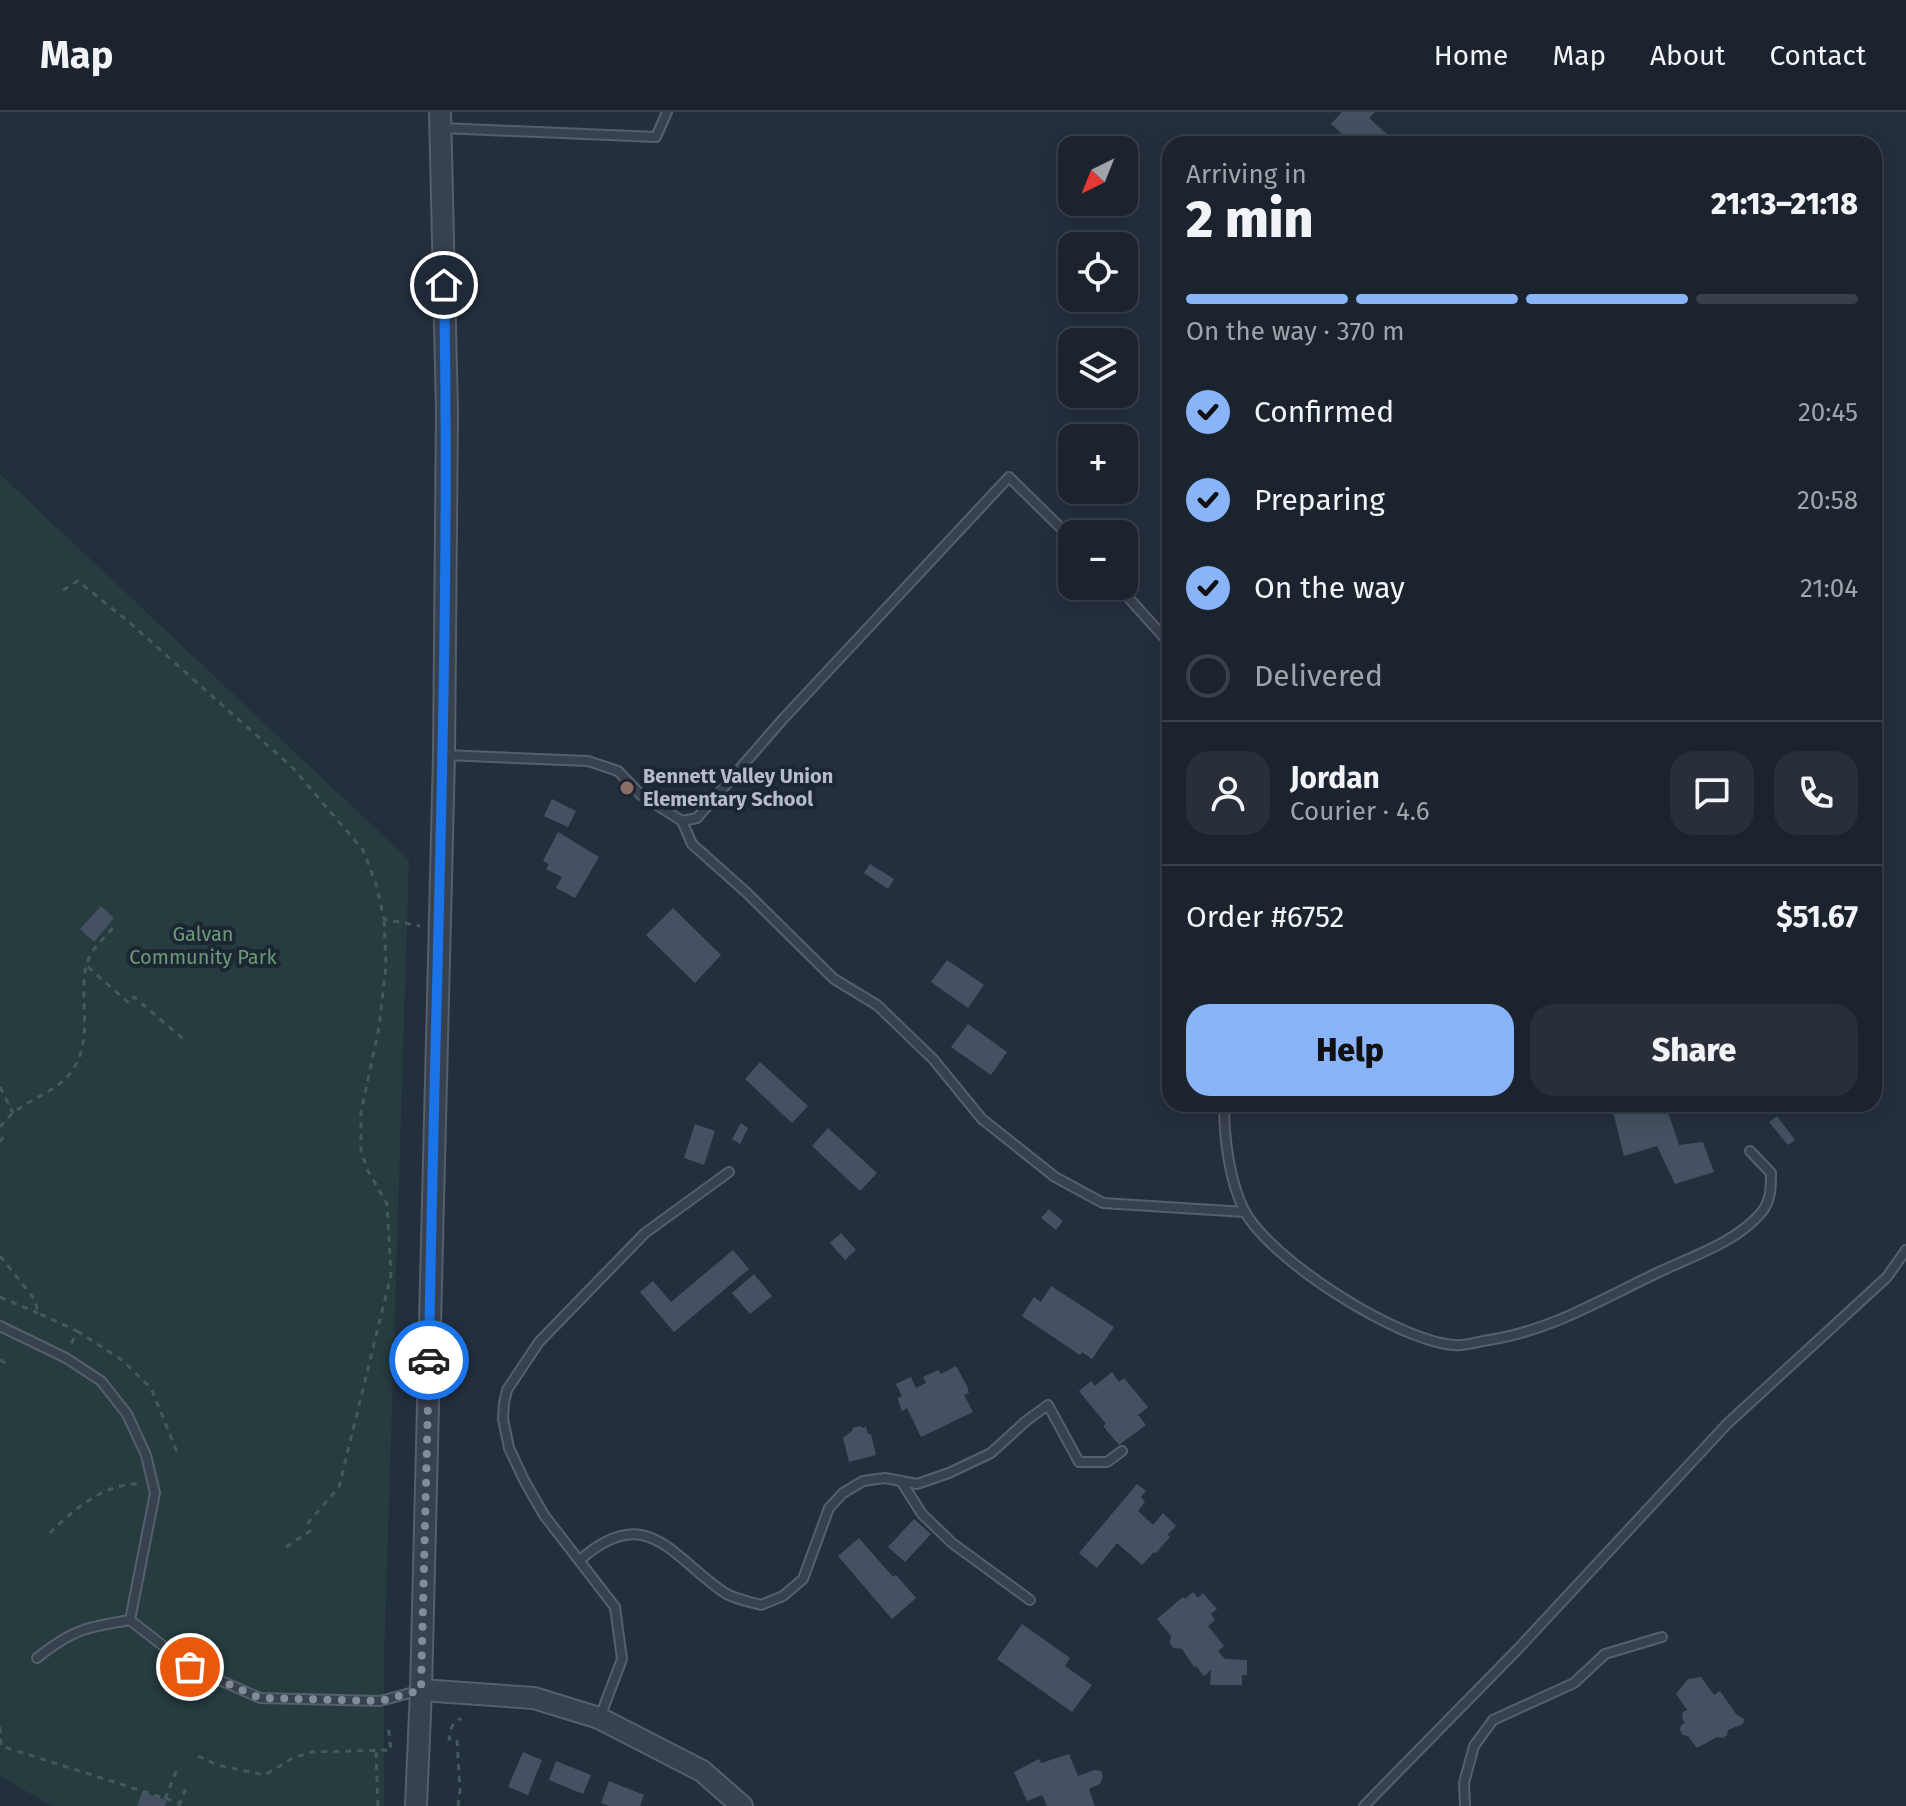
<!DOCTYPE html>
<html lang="en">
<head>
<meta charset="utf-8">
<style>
  :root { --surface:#1b232e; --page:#282f3a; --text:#f1f3f6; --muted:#a0a4aa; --line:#39404a; --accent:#8ab4f8 }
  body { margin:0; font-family:"Fira Sans",sans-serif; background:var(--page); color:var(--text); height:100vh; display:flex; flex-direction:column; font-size:30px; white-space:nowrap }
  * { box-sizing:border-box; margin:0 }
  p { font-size:26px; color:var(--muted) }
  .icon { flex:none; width:44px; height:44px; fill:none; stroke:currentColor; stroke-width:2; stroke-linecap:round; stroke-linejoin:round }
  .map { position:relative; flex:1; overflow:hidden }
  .sheet { position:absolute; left:1162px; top:24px; width:720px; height:976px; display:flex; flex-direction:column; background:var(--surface); border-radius:24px; box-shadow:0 4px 20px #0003,0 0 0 2px var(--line) }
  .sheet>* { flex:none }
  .needle { width:52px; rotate:223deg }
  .tools { position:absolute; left:1058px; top:24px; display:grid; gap:16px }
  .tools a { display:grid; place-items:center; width:80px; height:80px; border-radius:16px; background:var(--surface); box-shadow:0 4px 20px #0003,0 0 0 2px var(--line); font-size:40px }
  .pin { position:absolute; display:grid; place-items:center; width:68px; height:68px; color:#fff; margin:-34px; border:4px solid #fff; border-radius:50%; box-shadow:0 2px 8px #0007 }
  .courier { position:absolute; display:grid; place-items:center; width:80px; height:80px; margin:-40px; border:6px solid #1a73e8; border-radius:50%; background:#fff; color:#222; box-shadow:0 2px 10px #0007 }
  .overview em { font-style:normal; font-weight:800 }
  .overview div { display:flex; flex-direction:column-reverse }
  .overview { display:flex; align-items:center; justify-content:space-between; height:136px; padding:0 24px }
  h1 { font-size:52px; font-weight:800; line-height:60px }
  .bar { display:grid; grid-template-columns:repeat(4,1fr); gap:12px 8px; align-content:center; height:96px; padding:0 24px }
  .bar i { height:10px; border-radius:6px; background:var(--line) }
  .bar .active { background:var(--accent) }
  .bar p { grid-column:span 4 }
  .line { display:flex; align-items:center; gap:20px; padding:0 24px; border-top:2px solid var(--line) }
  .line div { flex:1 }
  .round { display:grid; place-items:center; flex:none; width:84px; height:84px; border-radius:24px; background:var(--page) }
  ol { padding:0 24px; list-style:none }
  li { display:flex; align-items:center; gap:24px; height:88px }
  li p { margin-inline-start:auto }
  li .icon { padding:8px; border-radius:50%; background:var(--accent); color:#111; stroke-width:4 }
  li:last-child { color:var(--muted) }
  li i { width:44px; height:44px; border:4px solid var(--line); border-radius:50% }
  .action { display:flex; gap:16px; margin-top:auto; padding:16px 24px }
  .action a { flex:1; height:92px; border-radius:24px; background:var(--accent); color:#111; font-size:32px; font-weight:800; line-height:92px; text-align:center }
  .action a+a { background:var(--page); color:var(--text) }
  header { display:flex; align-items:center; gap:48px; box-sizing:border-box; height:112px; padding:0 40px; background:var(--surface); border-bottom:2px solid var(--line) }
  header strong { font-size:38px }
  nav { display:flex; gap:44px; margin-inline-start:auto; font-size:28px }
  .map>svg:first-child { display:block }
</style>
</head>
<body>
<header>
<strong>Map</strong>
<nav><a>Home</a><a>Map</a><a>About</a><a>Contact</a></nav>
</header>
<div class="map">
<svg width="1906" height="1694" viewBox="0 0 1906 1694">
  <rect width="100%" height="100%" fill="#242f3e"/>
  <polygon fill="#263c3f" points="0,362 409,748 384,1550 384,1694 52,1694 0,1664"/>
  <g fill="#455162">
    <polygon points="1342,0 1375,0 1369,6 1398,32 1353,32 1331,12"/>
    <polygon points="552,687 576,699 568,715 544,704"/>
    <polygon points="558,720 599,745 575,786 556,776 562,765 546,757 549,752 543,749"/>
    <polygon points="870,752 894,767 888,777 864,761"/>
    <polygon points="101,794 114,806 94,830 80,817"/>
    <polygon points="673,796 721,843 695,871 646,823"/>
    <polygon points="947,848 984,873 968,896 931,870"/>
    <polygon points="968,912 1007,940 991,963 951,935"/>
    <polygon points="760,950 808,994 792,1011 745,967"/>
    <polygon points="1611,992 1666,994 1679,1033 1703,1030 1714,1060 1675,1072 1657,1034 1624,1044"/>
    <polygon points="1777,1004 1795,1028 1788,1033 1769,1010"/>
    <polygon points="741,1011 748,1016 740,1032 732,1027"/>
    <polygon points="695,1012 715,1019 704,1053 684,1046"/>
    <polygon points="828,1016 877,1061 860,1079 812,1034"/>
    <polygon points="1049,1097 1063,1109 1056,1118 1041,1106"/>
    <polygon points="841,1121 856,1138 845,1148 830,1131"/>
    <polygon points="733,1138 749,1157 674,1220 640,1180 653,1169 671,1190"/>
    <polygon points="754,1162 772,1184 750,1202 732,1181"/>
    <polygon points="1051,1174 1114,1215 1092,1247 1082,1240 1080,1243 1022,1204 1034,1185 1041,1190"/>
    <polygon points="956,1254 967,1274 969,1281 964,1283 973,1300 921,1325 907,1296 902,1299 899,1291 898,1286 902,1284 896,1272 911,1265 916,1276 926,1271 923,1265 938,1258 941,1262"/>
    <polygon points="1112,1260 1119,1270 1124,1266 1148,1295 1138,1303 1146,1313 1119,1333 1103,1314 1106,1312 1079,1279 1091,1269 1095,1274"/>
    <polygon points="861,1314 862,1316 866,1315 868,1322 871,1322 876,1343 849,1350 843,1326 853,1318 852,1316"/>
    <polygon points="1137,1372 1146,1379 1141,1385 1145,1390 1138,1399 1153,1413 1163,1401 1176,1414 1167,1423 1170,1425 1156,1441 1154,1440 1142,1453 1117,1431 1097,1456 1079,1441"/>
    <polygon points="914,1407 931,1422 905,1450 888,1435"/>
    <polygon points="859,1426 893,1465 896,1463 916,1486 892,1507 838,1444"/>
    <polygon points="1193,1480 1198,1486 1203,1481 1217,1497 1211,1502 1215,1508 1208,1514 1224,1534 1218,1539 1225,1547 1247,1548 1247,1563 1242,1563 1242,1573 1210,1573 1211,1558 1204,1564 1196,1554 1194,1555 1182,1537 1174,1536 1170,1532 1171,1524 1157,1507 1183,1485 1185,1487"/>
    <polygon points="1022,1512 1070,1546 1065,1554 1092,1573 1072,1600 997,1547"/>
    <polygon points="1701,1565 1714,1583 1720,1579 1736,1602 1744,1607 1743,1612 1728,1618 1727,1623 1723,1626 1717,1625 1697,1636 1688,1624 1683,1623 1680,1618 1681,1613 1685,1611 1682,1606 1683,1600 1687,1598 1676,1582 1688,1567"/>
    <polygon points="523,1640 542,1648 528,1683 508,1675"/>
    <polygon points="1069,1642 1078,1664 1094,1658 1101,1659 1103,1665 1100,1672 1089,1677 1095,1694 1047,1694 1042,1683 1027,1689 1014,1660 1039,1647 1041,1651"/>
    <polygon points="556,1649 591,1663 583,1682 549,1668"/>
    <polygon points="609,1669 644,1683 640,1694 609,1694 601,1691"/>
    <polygon points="142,1680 167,1688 165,1694 137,1694"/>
  </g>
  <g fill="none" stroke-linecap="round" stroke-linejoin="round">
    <g stroke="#565f6c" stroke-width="12">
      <g id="service">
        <polyline points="441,16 656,25 667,0"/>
        <polyline points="1118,474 1170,532"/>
        <polyline points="445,643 588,649 618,659 641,683 682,709 697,706 783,607 1009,365 1072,427"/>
        <polyline points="682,709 692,732 747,781 834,867 877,893 933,947 982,1007 1055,1065 1103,1091 1245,1100"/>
        <path d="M1224,992C1224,1025 1229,1068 1244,1098C1270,1148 1398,1229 1454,1233C1463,1234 1474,1231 1483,1229C1549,1220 1598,1189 1657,1161C1692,1144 1735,1131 1761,1101C1771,1089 1771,1076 1771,1061L1750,1039"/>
        <polyline points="0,1214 66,1246 101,1269 127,1302 146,1343 155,1381 130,1508 190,1555 260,1586 380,1589 421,1578"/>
        <polyline points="901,1369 922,1402 952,1431 1030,1488"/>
        <path d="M580,1448C648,1388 673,1447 725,1481C735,1487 750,1490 761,1493L783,1484L803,1467L829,1396L843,1381L863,1369L885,1366L917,1372L949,1361L991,1341L1026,1309L1048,1293L1079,1350H1107L1122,1339"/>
        <path d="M37,1546C72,1518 86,1515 130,1508"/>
        <polyline points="600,1605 622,1547 615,1495 544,1403 524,1368 509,1336 503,1307 504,1291 507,1278 539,1230 645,1121 729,1060"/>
        <polyline points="1364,1694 1518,1537 1727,1312 1887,1165 1906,1138"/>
        <polyline points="1465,1694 1464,1671 1474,1634 1493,1608 1574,1571 1605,1542 1662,1525"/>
      </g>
    </g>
    <g stroke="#565f6c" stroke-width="24">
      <g id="tertiary">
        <polyline points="421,1578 534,1586 599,1606 702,1659 742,1694"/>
        <polyline points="416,1694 421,1578 444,643 447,299 440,0"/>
      </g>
    </g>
    <g stroke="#44595c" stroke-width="3" stroke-dasharray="6 6" stroke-linecap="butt">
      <polyline points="63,478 78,469 130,511 293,656 363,738 376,772 384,807 420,814"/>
      <polyline points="88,855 129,891 134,885 187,930"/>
      <polyline points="0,975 13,1001"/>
      <path d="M0,1015C4,1011 8,1005 12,1002C33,984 60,980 75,954C96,919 73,872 92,840C99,830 109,821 116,812"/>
      <polyline points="0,1030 4,1024"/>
      <polyline points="0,1144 35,1188 38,1201 77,1219 70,1235"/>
      <polyline points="0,1185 38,1201"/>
      <polyline points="77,1219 122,1248 151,1276 177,1340"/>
      <polyline points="0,1248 4,1250 0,1255"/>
      <path d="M50,1421C73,1398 104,1372 137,1372"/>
      <polyline points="286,1435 310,1419 308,1411 339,1375 391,1163 387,1092 367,1057 361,1039 361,1000 379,915 386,854 384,807"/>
      <polyline points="0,1615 1,1634 180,1691"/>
      <polyline points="376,1640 378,1694"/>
      <polyline points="198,1644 217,1653 265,1663 293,1646 312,1640 391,1638 388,1612"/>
      <polyline points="165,1687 178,1655"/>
      <polyline points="179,1694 187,1673"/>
      <polyline points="458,1694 460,1678 457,1628 449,1627 452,1614 461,1606"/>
    </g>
    <use href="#service" stroke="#38414e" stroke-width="8"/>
    <use href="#tertiary" stroke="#38414e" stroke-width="20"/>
  </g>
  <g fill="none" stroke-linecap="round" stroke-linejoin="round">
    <polyline stroke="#828b98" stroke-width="8" stroke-dasharray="0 14.4" points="190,1555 260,1586 380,1589 421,1578 429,1248"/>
    <path stroke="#1a73e8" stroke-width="10" d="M429,1248C434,889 451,532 444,173"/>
  </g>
  <circle fill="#8d6e63" stroke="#1d2633" stroke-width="3" cx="627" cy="676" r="8"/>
  <g text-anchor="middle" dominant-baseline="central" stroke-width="8" stroke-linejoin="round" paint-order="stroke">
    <g font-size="20" font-weight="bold" fill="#b4bcc9" stroke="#1d2633" text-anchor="start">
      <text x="643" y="664">Bennett Valley Union<tspan x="643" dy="23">Elementary School</tspan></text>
    </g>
    <g font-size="20" fill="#6b9a76" stroke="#1d2633">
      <text x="203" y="822">Galvan<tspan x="203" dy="23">Community Park</tspan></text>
    </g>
  </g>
</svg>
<div class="tools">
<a><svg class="needle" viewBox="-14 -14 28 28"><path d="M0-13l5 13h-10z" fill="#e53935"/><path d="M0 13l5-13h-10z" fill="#a0a4aa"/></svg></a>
<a><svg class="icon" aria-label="locate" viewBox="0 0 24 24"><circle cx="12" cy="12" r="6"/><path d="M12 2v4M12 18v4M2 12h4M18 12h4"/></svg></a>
<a><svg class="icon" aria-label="layers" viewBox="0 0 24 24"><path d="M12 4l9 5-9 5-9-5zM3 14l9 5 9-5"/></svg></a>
<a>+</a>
<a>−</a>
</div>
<div class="pin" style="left:190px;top:1555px;background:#ea580c"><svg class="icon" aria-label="bag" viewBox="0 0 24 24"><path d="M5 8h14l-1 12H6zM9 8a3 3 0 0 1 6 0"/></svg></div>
<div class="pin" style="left:444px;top:173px;background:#1f2937"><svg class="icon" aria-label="home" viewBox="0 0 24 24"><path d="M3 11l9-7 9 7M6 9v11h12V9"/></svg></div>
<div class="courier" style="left:429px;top:1248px"><svg class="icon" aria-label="car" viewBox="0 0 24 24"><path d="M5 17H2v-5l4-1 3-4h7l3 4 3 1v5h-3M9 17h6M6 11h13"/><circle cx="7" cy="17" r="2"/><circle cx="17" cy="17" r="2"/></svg></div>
<section class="sheet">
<div class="overview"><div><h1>2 min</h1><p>Arriving in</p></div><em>21:13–21:18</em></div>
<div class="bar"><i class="active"></i><i class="active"></i><i class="active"></i><i></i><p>On the way · 370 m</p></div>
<ol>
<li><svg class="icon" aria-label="check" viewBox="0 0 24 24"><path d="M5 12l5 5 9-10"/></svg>Confirmed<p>20:45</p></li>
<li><svg class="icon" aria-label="check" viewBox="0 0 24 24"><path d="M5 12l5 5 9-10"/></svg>Preparing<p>20:58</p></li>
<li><svg class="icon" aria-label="check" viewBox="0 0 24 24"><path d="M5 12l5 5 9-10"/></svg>On the way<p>21:04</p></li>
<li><i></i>Delivered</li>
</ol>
<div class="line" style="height:144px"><a class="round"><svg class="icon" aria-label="person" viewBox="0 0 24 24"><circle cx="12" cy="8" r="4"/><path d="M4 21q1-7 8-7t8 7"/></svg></a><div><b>Jordan</b><p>Courier · 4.6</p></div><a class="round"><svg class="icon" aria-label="chat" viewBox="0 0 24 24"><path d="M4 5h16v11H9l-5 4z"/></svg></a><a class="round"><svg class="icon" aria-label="phone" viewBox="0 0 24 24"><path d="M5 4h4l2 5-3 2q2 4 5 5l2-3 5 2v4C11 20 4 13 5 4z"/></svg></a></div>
<div class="line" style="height:104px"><div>Order #6752</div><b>$51.67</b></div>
<div class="action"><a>Help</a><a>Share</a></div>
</section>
</div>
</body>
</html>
